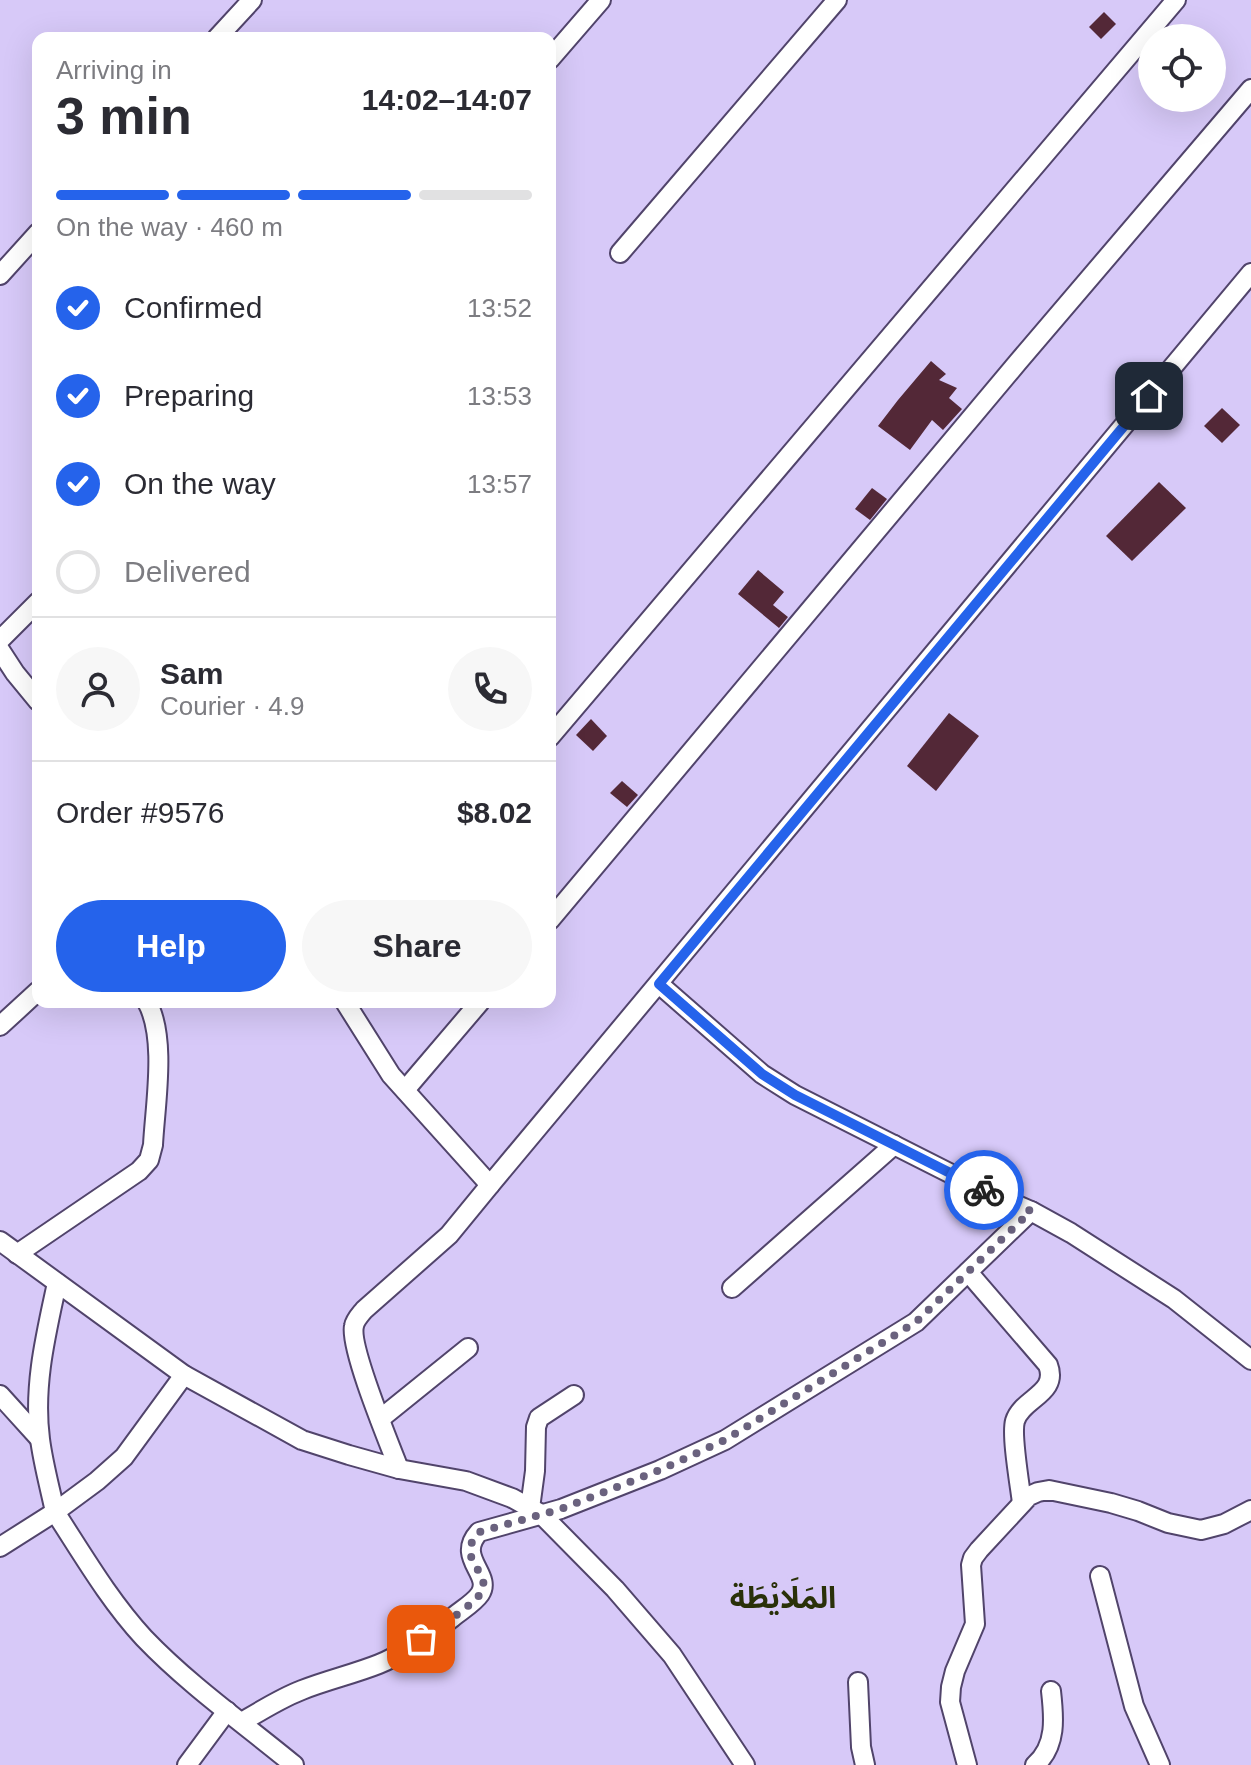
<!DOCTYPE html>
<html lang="en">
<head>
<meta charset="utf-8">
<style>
  :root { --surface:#fff; --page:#f7f7f7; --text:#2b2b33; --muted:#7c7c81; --line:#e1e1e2; --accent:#2563eb }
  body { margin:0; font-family:Helvetica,"Noto Sans Arabic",sans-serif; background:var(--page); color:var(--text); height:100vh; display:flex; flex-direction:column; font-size:30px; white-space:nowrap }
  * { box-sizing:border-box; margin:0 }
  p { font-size:26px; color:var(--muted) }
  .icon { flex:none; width:44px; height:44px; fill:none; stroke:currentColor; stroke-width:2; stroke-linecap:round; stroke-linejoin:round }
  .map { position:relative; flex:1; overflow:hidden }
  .details { position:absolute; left:32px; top:32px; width:524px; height:976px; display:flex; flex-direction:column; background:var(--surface); border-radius:16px; box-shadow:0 8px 32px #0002 }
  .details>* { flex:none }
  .controls { position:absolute; left:1138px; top:24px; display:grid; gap:16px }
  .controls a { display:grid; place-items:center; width:88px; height:88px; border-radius:50%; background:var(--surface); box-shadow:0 8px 32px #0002; font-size:40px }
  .pin { position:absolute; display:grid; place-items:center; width:68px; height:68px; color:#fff; margin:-34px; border-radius:16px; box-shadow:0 4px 12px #0006 }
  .courier { position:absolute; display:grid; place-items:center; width:80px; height:80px; margin:-40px; border:6px solid #2563eb; border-radius:50%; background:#fff; color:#222; box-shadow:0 2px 10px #0007 }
  .head em { font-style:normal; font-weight:800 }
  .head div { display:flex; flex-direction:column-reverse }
  .head { display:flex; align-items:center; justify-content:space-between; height:136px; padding:0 24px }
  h1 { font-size:52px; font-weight:800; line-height:60px }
  .bar { display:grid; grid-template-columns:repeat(4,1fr); gap:12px 8px; align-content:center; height:96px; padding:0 24px }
  .bar i { height:10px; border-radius:6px; background:var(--line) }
  .bar .on { background:var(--accent) }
  .bar p { grid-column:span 4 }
  .line { display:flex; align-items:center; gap:20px; padding:0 24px; border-top:2px solid var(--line) }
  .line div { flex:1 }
  .round { display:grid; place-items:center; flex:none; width:84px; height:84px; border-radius:42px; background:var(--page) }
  ol { padding:0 24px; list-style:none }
  li { display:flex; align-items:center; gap:24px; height:88px }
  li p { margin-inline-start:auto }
  li .icon { padding:8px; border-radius:50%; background:var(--accent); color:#fff; stroke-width:4 }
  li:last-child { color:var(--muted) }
  li i { width:44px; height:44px; border:4px solid var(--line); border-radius:50% }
  .primary-button { display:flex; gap:16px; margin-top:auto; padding:16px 24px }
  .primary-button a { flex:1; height:92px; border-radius:48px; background:var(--accent); color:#fff; font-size:32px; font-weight:800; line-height:92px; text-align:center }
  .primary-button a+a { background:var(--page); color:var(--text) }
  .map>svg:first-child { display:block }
</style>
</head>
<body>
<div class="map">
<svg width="1251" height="1765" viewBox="0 0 1251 1765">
  <rect width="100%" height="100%" fill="#d7c9f8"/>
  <g fill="#532837">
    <polygon points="1104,12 1116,24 1101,39 1089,27"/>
    <polygon points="931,361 946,374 939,380 957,388 949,398 962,409 943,430 932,420 910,450 878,426 898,400"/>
    <polygon points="1222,408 1240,425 1222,443 1204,426"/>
    <polygon points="1159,482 1186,508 1132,561 1106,536"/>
    <polygon points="872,488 887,499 870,520 855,509"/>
    <polygon points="758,570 784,592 773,605 788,617 779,628 738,594"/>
    <polygon points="949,713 979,736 936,791 907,766"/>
    <polygon points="591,719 607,736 593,751 576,735"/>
    <polygon points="622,781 638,795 627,807 610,793"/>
  </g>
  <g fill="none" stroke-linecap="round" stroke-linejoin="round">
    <g stroke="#51446b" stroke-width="22">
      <g id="street">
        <polyline points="217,38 252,0"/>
        <polyline points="550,59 601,0"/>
        <polyline points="620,253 837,0"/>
        <polyline points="0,275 38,233"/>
        <polyline points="0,640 38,602"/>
        <polyline points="0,650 15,673 38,701"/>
        <polyline points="550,737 1176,0"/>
        <polyline points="550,920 1018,362 1251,89"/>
        <polyline points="659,984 762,1074 795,1095 987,1192 1031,1211 1071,1233 1174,1299 1251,1360"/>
        <path d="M345,1002L391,1075L490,1185L449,1235L364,1310C360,1315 355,1320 354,1326C349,1347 389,1443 399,1469"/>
        <polyline points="0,1026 38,991"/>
        <polyline points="405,1090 480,1002"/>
        <polyline points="490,1185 1251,273"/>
        <polyline points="0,1241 184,1375 302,1440 349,1455 399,1469 466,1481 512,1498 541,1514 615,1589 672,1655 745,1765"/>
        <path d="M17,1254L139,1171L149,1160L153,1145C155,1105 167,1038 147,1002"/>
        <path d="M968,1272L1048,1365C1059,1394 1022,1398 1015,1421C1011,1435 1020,1486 1022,1503"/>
        <polyline points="732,1288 894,1145"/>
        <path d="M184,1375L124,1457L97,1481L55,1512C83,1555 109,1600 144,1638C189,1685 243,1723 294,1765"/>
        <polyline points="0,1395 39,1438"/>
        <polyline points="380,1419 468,1348"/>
        <polyline points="530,1508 535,1471 536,1427 539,1418 574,1395"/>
        <path d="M0,1547L55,1512C50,1488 43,1463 40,1439C33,1386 46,1334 57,1283"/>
        <polyline points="1100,1576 1134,1706 1160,1765"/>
        <polyline points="858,1682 861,1747 865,1765"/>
        <path d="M242,1722C262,1710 281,1698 302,1690C327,1680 354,1674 379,1664C404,1654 430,1635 452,1618C460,1611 474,1603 480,1594C493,1574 455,1558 479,1532L561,1509L660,1470L725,1440L916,1322L1031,1211"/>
        <polyline points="187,1765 227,1711"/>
        <polyline points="967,1765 950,1702 951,1687 955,1671 975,1624 971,1565 973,1558 979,1550 1029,1496 1038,1492 1049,1490 1111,1503 1138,1511 1168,1523 1201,1530 1224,1524 1251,1510"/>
        <path d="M1035,1765C1057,1746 1054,1717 1051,1691"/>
      </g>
    </g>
    <use href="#street" stroke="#fff" stroke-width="18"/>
  </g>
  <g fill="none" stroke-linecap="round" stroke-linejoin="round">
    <path stroke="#6a627e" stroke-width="8" stroke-dasharray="0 14.4" d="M421,1639C434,1630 475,1605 482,1591C491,1571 454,1559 479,1532L561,1509L660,1470L725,1440L916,1322L1031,1211L984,1190"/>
    <polyline stroke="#2563eb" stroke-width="10" points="984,1190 795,1095 762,1074 659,984 1149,396"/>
  </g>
  <g text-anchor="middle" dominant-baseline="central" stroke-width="8" stroke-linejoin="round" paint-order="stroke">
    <g font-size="30" font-weight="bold" fill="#2a3109" stroke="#d7c9f8">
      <text x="783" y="1597">المَلَايْطَة</text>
    </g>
  </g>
</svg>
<div class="controls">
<a><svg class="icon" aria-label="locate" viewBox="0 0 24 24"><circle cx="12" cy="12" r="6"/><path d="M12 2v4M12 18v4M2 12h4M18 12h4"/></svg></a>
</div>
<div class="pin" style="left:421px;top:1639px;background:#ea580c"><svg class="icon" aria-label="bag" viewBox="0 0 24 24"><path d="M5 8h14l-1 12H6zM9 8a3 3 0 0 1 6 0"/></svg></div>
<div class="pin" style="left:1149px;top:396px;background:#1f2937"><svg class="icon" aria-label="home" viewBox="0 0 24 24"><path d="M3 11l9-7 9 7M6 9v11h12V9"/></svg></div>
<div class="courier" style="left:984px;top:1190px"><svg class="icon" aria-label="bike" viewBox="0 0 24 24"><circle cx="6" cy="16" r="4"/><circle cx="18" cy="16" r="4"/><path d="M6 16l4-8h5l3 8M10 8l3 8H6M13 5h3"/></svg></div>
<section class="details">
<div class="head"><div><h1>3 min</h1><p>Arriving in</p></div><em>14:02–14:07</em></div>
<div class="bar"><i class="on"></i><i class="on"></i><i class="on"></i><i></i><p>On the way · 460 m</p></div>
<ol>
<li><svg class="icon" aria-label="check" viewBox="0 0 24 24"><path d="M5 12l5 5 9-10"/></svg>Confirmed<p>13:52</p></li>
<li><svg class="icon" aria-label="check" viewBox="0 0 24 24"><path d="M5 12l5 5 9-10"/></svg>Preparing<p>13:53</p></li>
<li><svg class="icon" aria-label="check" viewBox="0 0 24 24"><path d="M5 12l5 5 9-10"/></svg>On the way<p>13:57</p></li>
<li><i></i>Delivered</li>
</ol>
<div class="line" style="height:144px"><a class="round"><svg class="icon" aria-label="person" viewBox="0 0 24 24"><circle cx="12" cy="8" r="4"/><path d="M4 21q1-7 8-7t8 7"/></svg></a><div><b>Sam</b><p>Courier · 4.9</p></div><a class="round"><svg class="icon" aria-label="phone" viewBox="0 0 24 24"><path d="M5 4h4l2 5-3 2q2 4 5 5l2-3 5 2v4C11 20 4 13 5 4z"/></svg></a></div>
<div class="line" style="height:104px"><div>Order #9576</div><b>$8.02</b></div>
<div class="primary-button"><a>Help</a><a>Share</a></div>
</section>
</div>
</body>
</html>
